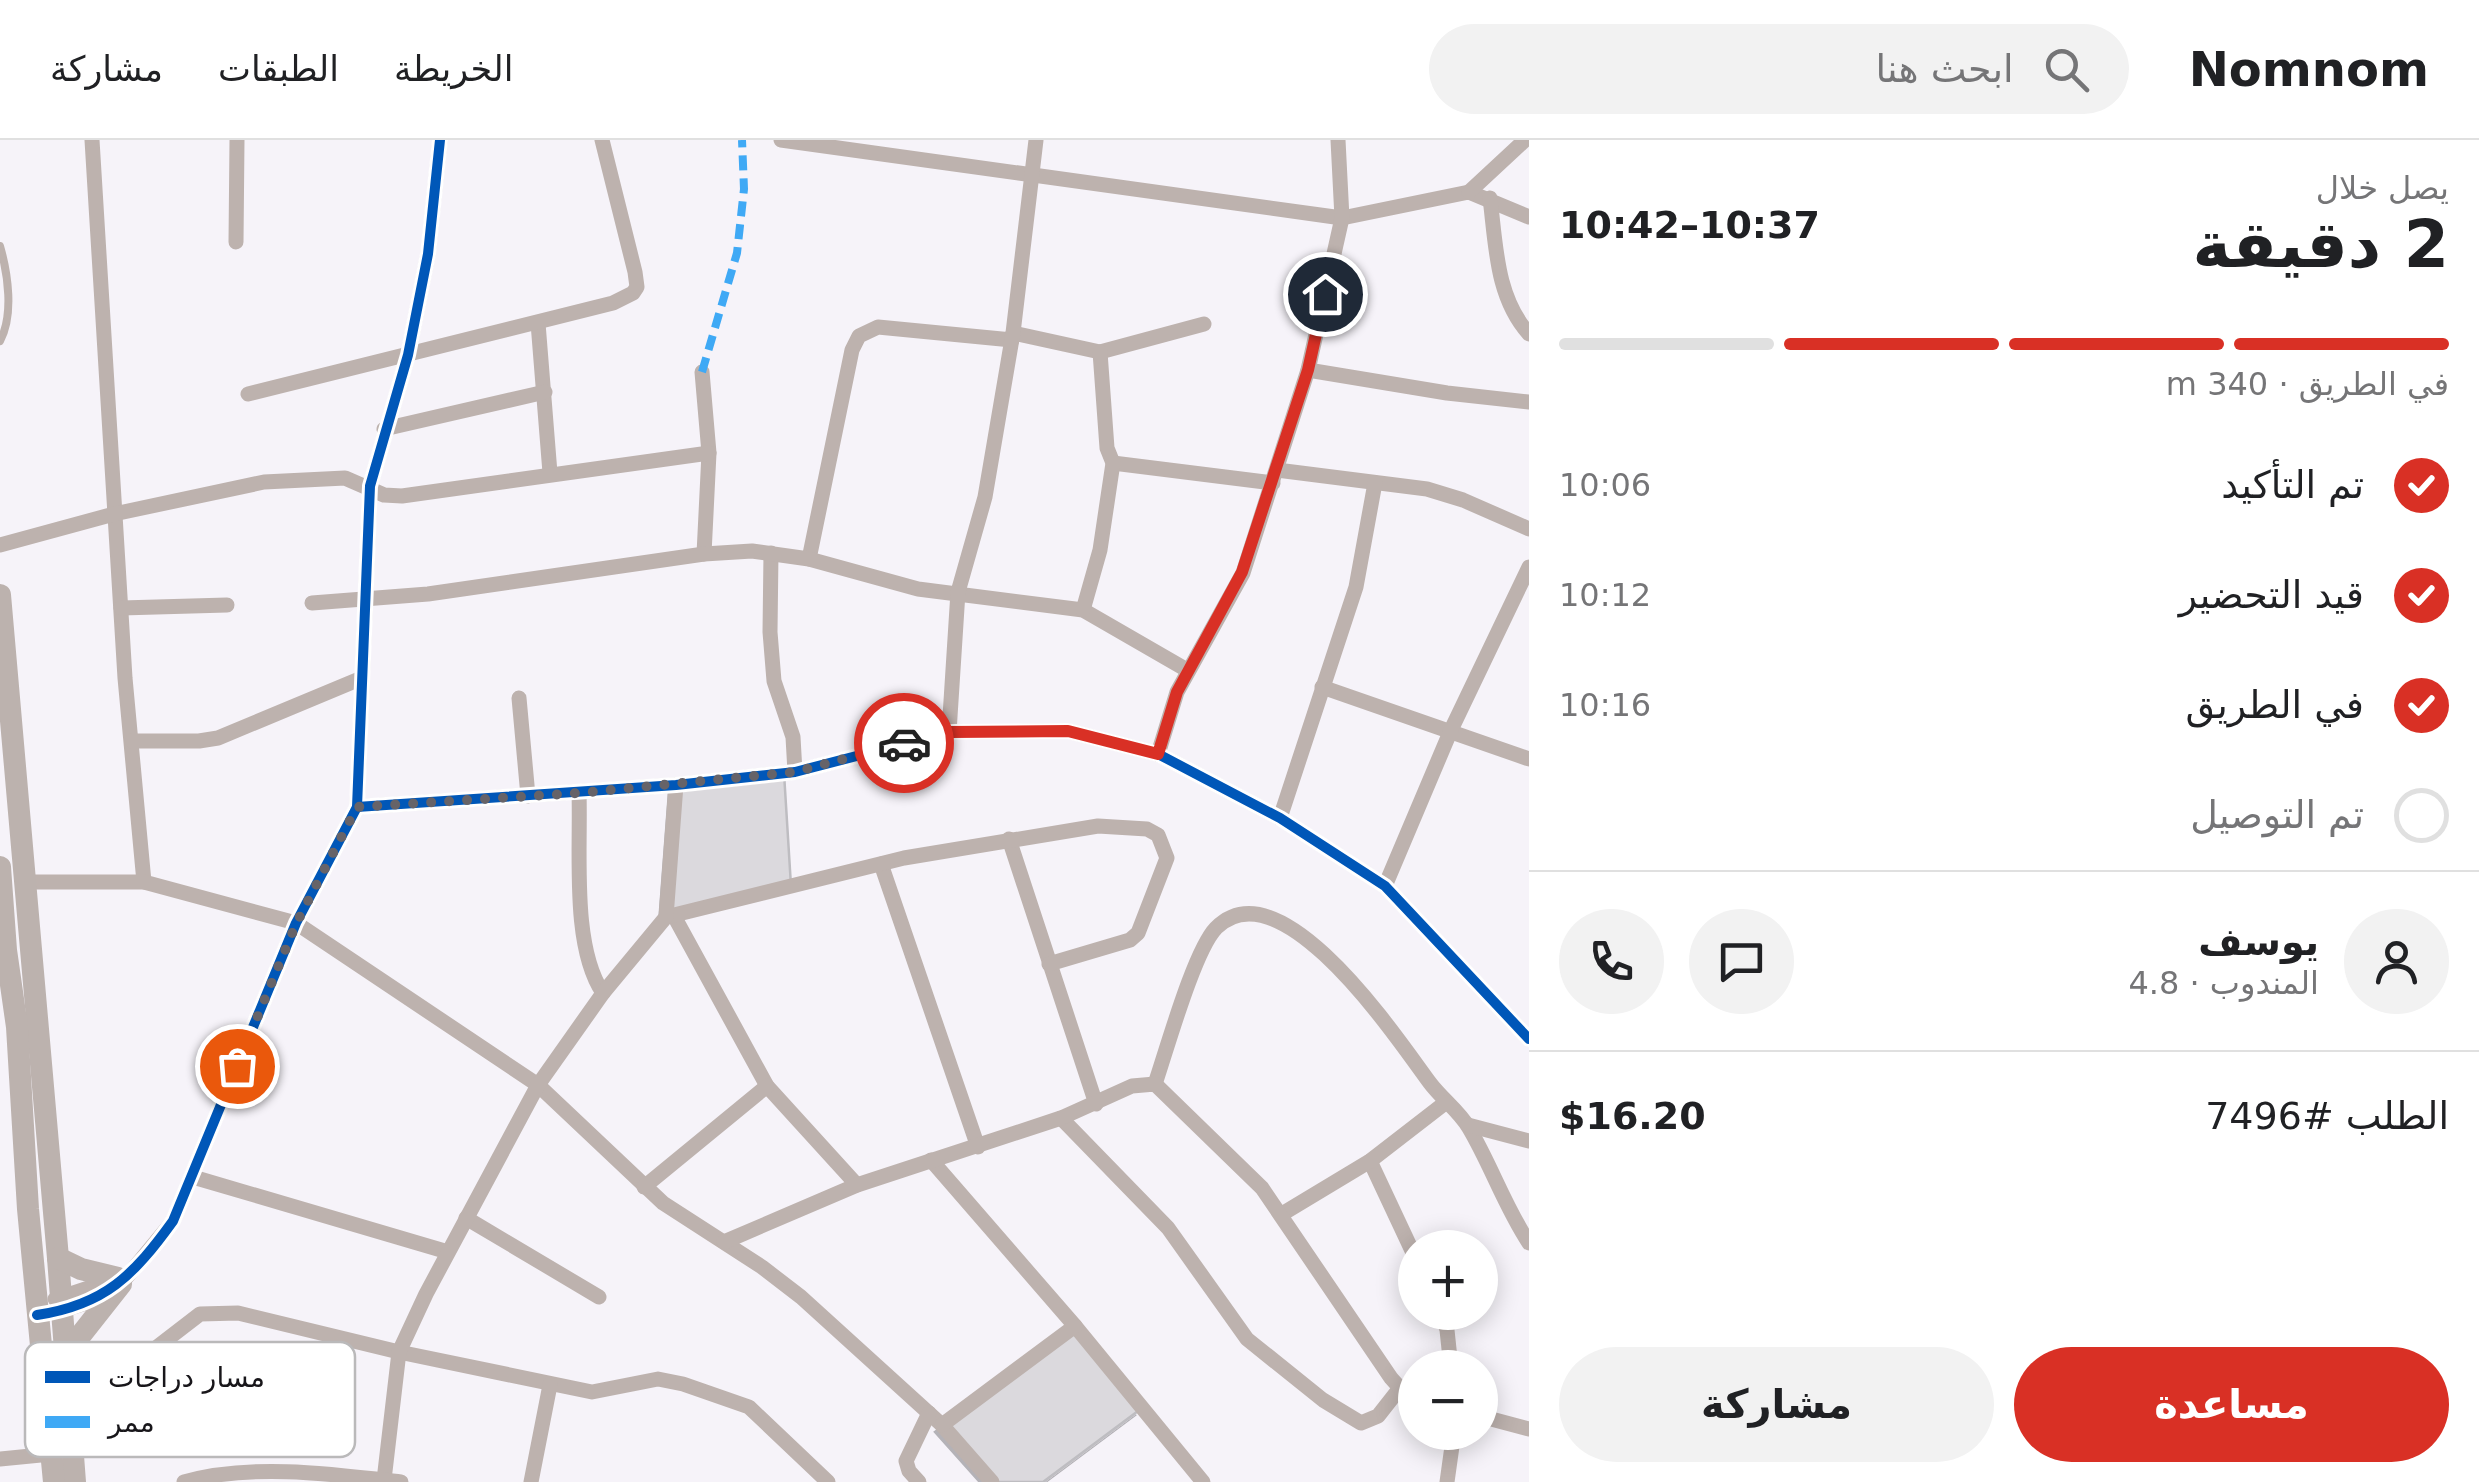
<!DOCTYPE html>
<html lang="ar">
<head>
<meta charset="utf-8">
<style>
  :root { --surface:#fff; --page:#f2f2f2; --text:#202124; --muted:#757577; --line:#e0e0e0; --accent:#d93025 }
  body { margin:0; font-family:"DejaVu Sans",Cairo,sans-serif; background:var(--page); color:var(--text); direction:rtl; height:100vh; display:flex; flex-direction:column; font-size:38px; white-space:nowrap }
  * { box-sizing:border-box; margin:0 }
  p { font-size:32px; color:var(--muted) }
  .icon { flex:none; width:55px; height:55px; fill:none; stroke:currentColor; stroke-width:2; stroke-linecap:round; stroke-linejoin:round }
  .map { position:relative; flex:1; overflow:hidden; direction:ltr }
  .details { display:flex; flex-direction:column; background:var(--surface); width:950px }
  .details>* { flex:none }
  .fabs { position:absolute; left:1398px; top:1090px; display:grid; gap:20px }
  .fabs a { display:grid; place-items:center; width:100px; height:100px; border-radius:50%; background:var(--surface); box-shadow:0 5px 25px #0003; font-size:50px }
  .pin { position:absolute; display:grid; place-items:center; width:85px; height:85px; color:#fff; margin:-42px; border:5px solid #fff; border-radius:50%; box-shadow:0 2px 10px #0007 }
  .courier { position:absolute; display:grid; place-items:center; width:100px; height:100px; margin:-50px; border:8px solid #d93025; border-radius:50%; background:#fff; color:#222; box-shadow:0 2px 12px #0007 }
  .overview em { font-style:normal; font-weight:700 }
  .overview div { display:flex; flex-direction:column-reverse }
  .overview { display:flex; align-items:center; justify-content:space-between; height:170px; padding:0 30px }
  h1 { font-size:65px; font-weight:700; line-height:75px }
  .bar { display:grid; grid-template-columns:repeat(4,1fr); gap:15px 10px; align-content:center; height:120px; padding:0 30px }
  .bar i { height:12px; border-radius:8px; background:var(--line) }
  .bar .selected { background:var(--accent) }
  .bar p { grid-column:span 4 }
  .line { display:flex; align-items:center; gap:25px; padding:0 30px; border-top:2px solid var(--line) }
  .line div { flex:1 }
  .round { display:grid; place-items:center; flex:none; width:105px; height:105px; border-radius:52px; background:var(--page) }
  ol { padding:0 30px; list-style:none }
  li { display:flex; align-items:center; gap:30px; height:110px }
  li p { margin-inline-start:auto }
  li .icon { padding:10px; border-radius:50%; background:var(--accent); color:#fff; stroke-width:4 }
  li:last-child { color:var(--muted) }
  li i { width:55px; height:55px; border:5px solid var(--line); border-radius:50% }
  .cta { display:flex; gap:20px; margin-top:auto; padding:20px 30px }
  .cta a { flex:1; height:115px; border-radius:60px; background:var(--accent); color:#fff; font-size:40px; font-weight:700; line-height:115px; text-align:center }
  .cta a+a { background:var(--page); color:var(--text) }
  header { display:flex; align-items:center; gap:60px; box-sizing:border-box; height:140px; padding:0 50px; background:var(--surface); border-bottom:2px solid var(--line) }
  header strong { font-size:48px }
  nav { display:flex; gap:55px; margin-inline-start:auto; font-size:35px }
  .search { width:700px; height:90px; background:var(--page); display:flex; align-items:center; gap:25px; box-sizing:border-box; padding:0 35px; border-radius:55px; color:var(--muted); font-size:38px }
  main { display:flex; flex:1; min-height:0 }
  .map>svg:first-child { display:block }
</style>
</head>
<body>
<header>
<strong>Nomnom</strong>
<div class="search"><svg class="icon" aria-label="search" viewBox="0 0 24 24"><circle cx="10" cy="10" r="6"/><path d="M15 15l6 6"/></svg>ابحث هنا</div>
<nav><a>الخريطة</a><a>الطبقات</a><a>مشاركة</a></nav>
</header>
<main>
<section class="details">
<div class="overview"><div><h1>2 دقيقة</h1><p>يصل خلال</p></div><em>10:37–10:42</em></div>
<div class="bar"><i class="selected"></i><i class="selected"></i><i class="selected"></i><i></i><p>في الطريق · 340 m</p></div>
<ol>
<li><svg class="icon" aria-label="check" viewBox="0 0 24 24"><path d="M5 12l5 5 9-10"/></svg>تم التأكيد<p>10:06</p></li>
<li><svg class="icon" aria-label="check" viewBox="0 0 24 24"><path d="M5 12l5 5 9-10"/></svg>قيد التحضير<p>10:12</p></li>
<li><svg class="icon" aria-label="check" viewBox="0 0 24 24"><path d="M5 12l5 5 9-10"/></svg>في الطريق<p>10:16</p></li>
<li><i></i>تم التوصيل</li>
</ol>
<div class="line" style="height:180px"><a class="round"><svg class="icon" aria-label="person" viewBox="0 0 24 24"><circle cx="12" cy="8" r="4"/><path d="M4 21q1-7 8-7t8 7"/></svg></a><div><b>يوسف</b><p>المندوب · 4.8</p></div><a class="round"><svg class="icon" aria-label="chat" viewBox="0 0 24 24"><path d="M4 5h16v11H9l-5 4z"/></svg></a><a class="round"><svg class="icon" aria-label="phone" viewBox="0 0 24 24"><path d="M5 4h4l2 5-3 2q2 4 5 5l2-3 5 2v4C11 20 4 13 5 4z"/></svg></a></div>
<div class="line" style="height:130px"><div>الطلب #7496</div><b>$16.20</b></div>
<div class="cta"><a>مساعدة</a><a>مشاركة</a></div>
</section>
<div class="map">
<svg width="1529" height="1342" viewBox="0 0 1529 1342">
  <defs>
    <filter id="shadow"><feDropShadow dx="-7" dy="7" stdDeviation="0" flood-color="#0004"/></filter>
  </defs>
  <rect width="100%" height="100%" fill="#f6f3f9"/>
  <g fill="#dbd9dd" stroke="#bebdc1" stroke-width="2.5" filter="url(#shadow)">
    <polygon points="784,633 791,746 666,777 676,645"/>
    <polygon points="1075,1186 1142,1268 1043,1342 993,1342 942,1285"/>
  </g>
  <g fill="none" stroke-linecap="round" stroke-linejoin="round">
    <path stroke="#bdb2ae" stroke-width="8" d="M0,106C8,134 14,175 0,201"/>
    <g stroke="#bdb2ae" stroke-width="15">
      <polyline points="92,0 125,538 144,742"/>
      <polyline points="781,0 1342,78 1469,52 1529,77"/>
      <polyline points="1469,52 1525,0"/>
      <path d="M1490,58C1496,106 1496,157 1529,194"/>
      <polyline points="236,102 237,0"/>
      <polyline points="538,183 550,333"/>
      <polyline points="1013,193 1100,212 1204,184"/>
      <polyline points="1308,230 1447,253 1529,262"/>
      <polyline points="702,232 709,313 704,414"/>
      <polyline points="248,254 613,163 633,153 637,147 635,132 602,0"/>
      <polyline points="384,289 545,252"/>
      <polyline points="1113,323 1273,343"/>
      <polyline points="1277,330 1427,349 1463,360 1529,389"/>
      <polyline points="0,405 114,374 264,342 345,338 384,355 402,356 709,313"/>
      <polyline points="771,413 770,492 774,541 793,597 795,632"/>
      <polyline points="809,419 852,210 859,196 878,187 1012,200"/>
      <polyline points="312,463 428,454 704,414 752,411 809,419 918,449 1083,470 1187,530"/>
      <polyline points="121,468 227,465"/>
      <polyline points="1083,470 1100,410 1113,323 1107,308 1100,212"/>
      <polyline points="1322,547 1529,619"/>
      <polyline points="519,558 528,656"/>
      <polyline points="949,592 958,452 985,357 1013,193 1036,0"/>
      <polyline points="132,601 199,601 218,598 362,538"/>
      <polyline points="1158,614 1177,552 1243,433 1308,230 1342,78 1338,0"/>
      <path d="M579,653C581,710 571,806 603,853"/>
      <polyline points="357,667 676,645 795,632 949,592 1068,591 1158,614 1280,678 1385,746 1529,899"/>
      <polyline points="1280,678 1356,447 1375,343"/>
      <polyline points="1009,699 1096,964"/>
      <polyline points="881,724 978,1007"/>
      <polyline points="25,742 144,742 296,783 538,945 663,1063 762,1127 801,1157 942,1285 992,1342"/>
      <polyline points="1385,746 1451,590 1529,427"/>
      <polyline points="674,776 767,946 857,1045"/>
      <polyline points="666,777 904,718 1098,686 1147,689 1158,695 1167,718 1138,793 1130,800 1049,824"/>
      <path d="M1155,944C1167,909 1194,811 1216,788C1281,723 1398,900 1430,943C1442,959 1459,971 1469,988C1491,1025 1505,1067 1529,1103"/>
      <polyline points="1061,978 1168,1088 1247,1199 1323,1260 1361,1283 1378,1276 1400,1248"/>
      <polyline points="1468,985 1529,1001"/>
      <polyline points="931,1020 1075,1186 1203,1342"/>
      <polyline points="1370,1021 1415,1117"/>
      <polyline points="193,1037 448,1112"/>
      <polyline points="644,1047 767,946"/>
      <polyline points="1282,1074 1370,1021 1445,963"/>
      <polyline points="466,1078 599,1157"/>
      <polyline points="724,1102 857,1045 1061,978 1132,946 1155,944 1262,1048 1391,1238 1400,1248 1415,1254"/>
      <polyline points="55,1159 118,1138"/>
      <polyline points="57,1172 95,1160 121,1144 173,1081 296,783 357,667 370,346 408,215 428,114 440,0"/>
      <polyline points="1441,1172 1447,1190 1451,1228"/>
      <polyline points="68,1248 126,1231 200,1174 238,1173 399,1212 592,1252 658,1239 683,1244 749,1267 828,1342"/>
      <polyline points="1480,1276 1529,1289"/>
      <polyline points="942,1285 1075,1186"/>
      <polyline points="0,1319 51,1314"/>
      <polyline points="384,1340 399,1212 426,1154 538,945 603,853 666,777 676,645"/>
      <path d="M184,1342C250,1323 333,1334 401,1342"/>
      <polyline points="531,1342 550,1245"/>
      <polyline points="919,1342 909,1331 906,1321 929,1273"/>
      <polyline points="1447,1342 1454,1292"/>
    </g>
    <g stroke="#bcb2ae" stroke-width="22">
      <polyline points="0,455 58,1118 75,1342"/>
      <polyline points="0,727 6,810 17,887 28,1069 54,1342"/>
      <polyline points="58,1118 81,1129 118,1138"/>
      <polyline points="65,1215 121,1144"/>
    </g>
    <polyline stroke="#3fa9f5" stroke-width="8" stroke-dasharray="15 8" stroke-linecap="butt" points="702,232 737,113 744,49 742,0"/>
    <g stroke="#fff" stroke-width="16">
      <g id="cycleway">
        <polyline points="357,667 676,645 795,632 949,592 1068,591 1158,614 1280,678 1385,746 1529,899"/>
        <path d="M37,1175C105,1165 134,1135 173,1081L296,783L357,667L370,346L408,215L428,114L440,0"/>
      </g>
    </g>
    <use href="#cycleway" stroke="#0057b8" stroke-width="10"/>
  </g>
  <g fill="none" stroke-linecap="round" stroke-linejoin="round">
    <polyline stroke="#666368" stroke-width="10" stroke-dasharray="0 18" points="237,926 296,784 357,667 580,653 795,632 904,603"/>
    <polyline stroke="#d93025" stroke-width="12" points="904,603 950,592 1068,591 1158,614 1177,552 1242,432 1308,230 1325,154"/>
  </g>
  <rect x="25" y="1202" width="330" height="115" rx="15" fill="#fff" stroke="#bab9ba" stroke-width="2.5"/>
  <rect x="45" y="1231" width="45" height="12" fill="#0057b8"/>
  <rect x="45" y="1276" width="45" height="12" fill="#3fa9f5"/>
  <g font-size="28" fill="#18161a">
    <text x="108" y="1247">مسار دراجات</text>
    <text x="108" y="1292">ممر</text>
  </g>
</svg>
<div class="fabs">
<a>+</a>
<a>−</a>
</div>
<div class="pin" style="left:237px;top:926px;background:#ea580c"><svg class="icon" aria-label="bag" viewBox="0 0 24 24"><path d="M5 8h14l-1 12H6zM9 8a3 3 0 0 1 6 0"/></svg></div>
<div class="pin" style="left:1325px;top:154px;background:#1f2937"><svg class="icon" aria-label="home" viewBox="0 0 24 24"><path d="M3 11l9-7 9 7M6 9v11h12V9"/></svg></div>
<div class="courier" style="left:904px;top:603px"><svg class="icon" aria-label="car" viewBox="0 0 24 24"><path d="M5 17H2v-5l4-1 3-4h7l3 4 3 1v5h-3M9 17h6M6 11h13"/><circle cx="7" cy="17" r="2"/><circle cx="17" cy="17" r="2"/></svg></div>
</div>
</main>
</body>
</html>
